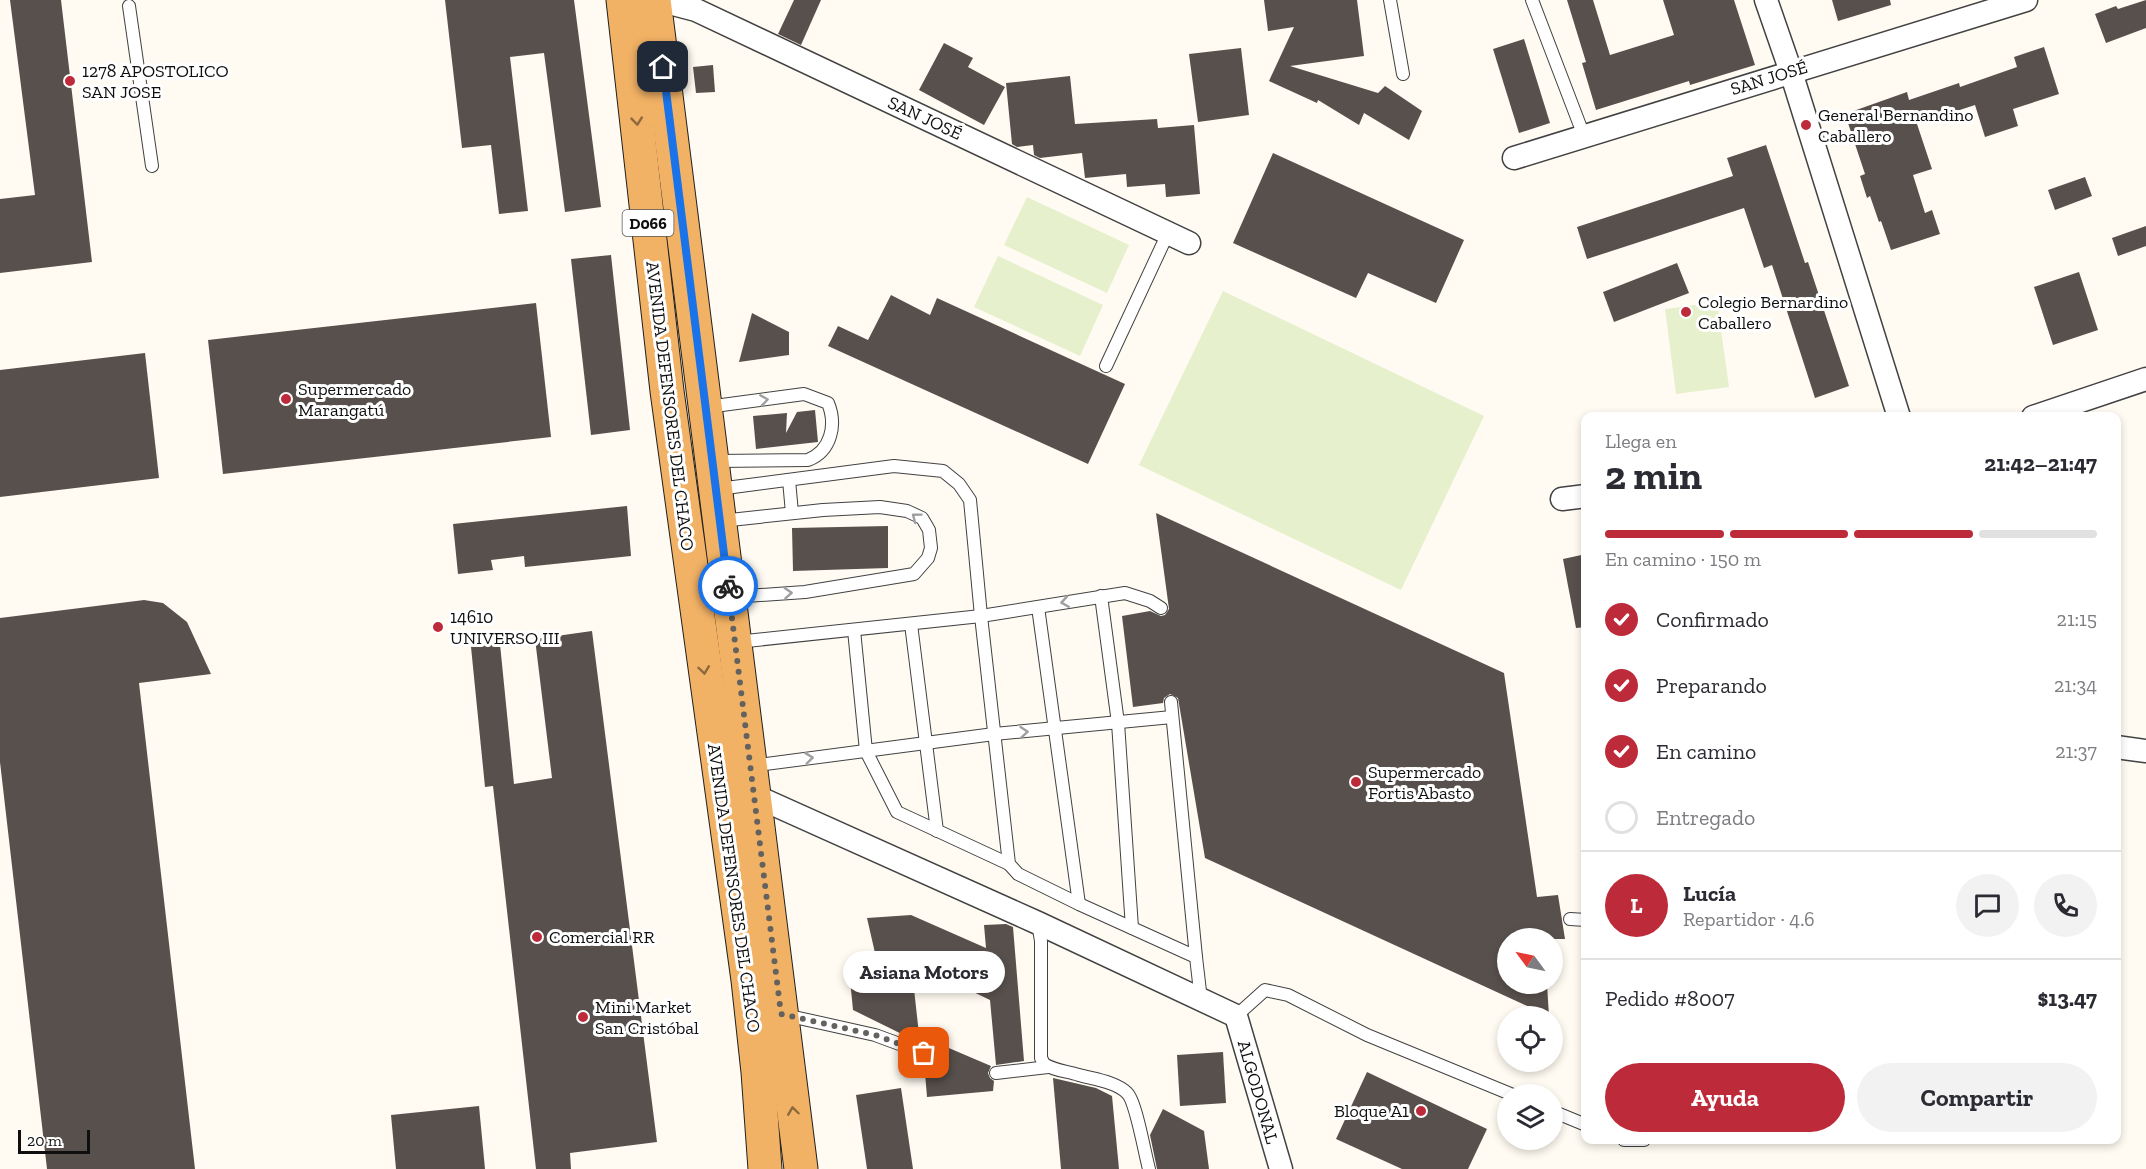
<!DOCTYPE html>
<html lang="es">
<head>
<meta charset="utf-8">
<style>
  :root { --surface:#fff; --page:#f2f2f3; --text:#2b2b33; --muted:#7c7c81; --line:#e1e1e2; --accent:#bd2a39 }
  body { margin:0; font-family:"Zilla Slab",serif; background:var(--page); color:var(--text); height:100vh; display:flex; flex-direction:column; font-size:22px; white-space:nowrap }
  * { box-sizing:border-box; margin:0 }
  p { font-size:20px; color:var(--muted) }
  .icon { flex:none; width:33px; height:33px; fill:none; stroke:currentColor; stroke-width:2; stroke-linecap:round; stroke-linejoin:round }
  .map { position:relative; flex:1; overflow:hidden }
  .panel { position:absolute; left:1581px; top:412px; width:540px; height:732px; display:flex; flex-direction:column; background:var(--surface); border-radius:12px; box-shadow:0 3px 9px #0003 }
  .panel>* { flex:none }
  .needle { width:39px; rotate:303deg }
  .fabs { position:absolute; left:1497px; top:928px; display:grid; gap:12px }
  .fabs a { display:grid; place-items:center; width:66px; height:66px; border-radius:50%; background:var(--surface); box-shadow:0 3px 9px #0003; font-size:30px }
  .scale { position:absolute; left:18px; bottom:15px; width:72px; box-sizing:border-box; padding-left:6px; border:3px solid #0f0f0f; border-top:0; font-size:16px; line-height:21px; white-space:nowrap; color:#0f0f0f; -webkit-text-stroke:4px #fff; paint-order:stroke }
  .pin { position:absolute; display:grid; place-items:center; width:51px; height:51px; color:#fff; margin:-26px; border-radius:12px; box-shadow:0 3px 9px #0006 }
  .courier { position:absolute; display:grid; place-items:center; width:60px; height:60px; margin:-30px; border:4px solid #1a73e8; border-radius:50%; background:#fff; color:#222; box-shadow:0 2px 8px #0007 }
  .bubble { position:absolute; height:42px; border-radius:21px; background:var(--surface); box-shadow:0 3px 9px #0003; font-size:20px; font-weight:700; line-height:42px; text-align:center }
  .summary em { font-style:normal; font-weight:700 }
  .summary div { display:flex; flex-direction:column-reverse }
  .summary { display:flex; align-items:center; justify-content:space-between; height:102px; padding:0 24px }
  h1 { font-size:39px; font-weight:700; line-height:45px }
  .bar { display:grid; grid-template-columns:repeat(4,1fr); gap:9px 6px; align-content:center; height:72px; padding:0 24px }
  .bar i { height:8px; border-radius:4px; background:var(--line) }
  .bar .on { background:var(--accent) }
  .bar p { grid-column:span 4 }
  .line { display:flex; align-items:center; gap:15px; padding:0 24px; border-top:2px solid var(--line) }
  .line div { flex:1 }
  .round { display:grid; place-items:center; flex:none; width:63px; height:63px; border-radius:32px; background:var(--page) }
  ol { padding:0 24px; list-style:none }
  li { display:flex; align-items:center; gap:18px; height:66px }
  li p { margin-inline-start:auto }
  li .icon { padding:6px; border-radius:50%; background:var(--accent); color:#fff; stroke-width:4 }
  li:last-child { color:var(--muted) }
  li i { width:33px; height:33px; border:3px solid var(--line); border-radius:50% }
  .cta { display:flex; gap:12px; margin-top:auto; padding:12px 24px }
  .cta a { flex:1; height:69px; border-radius:36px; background:var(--accent); color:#fff; font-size:24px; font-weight:700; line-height:69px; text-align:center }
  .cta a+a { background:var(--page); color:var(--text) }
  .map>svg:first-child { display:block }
</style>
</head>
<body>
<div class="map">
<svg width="2146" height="1169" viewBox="0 0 2146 1169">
  <rect width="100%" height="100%" fill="#fffbf2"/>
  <g fill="#e6f0cd">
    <polygon points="1027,197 1129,245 1107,293 1004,245"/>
    <polygon points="998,256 1103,305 1080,356 974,307"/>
    <polygon points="1223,291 1484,416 1401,590 1139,465"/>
    <polygon points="1717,302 1729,387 1676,394 1665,309"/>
  </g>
  <g fill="#58504c">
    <polygon points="10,0 61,0 92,262 0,273 0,199 35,195"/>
    <polygon points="445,0 574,0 601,207 565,212 544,53 510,57 528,211 499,214 491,145 462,148"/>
    <polygon points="794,0 821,0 801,45 778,34"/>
    <polygon points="1264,0 1357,0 1364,56 1290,66 1378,93 1385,86 1422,111 1409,140 1364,113 1359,125 1318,100 1317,103 1269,81 1294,27 1268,31"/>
    <polygon points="1567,0 1593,0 1610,55 1674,35 1663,0 1734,0 1755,65 1690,85 1689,81 1596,110 1582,63 1586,62"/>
    <polygon points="1832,0 1890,0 1891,5 1838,21"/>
    <polygon points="2146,0 2146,28 2106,43 2095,14 2116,6 2118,9"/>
    <polygon points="1524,39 1550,123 1519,133 1493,49"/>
    <polygon points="944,43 973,58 968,67 1005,87 984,125 919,90"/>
    <polygon points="2044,47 2059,94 2013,109 2018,126 1985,137 1975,105 1917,124 1932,169 1913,175 1925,213 1932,210 1940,234 1891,250 1881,221 1879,222 1870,196 1867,198 1860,176 1865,174 1845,114 1907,92 1909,100 1959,83 1960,87 2017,67 2014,57"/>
    <polygon points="1241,48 1249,115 1198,122 1189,54"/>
    <polygon points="713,65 715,92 696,93 693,67"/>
    <polygon points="1070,76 1075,124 1157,119 1158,128 1194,125 1200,194 1166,197 1165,184 1127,187 1126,174 1085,178 1082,153 1040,158 1034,155 1033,145 1017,147 1012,144 1006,83"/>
    <polygon points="1766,145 1805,263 1808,262 1849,386 1815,398 1772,265 1764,268 1744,208 1587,259 1577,227 1733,176 1727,158"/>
    <polygon points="1273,153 1464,240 1436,303 1368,273 1356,298 1233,243"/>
    <polygon points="2085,177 2092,196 2055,210 2048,190"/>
    <polygon points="2146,226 2146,246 2118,256 2112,238"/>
    <polygon points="611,255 630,430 591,435 571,259"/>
    <polygon points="1677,263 1689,293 1614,322 1603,292"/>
    <polygon points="2079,272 2098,330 2053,345 2034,287"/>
    <polygon points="891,295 930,315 937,298 1125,384 1088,464 828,346 838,326 868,340"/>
    <polygon points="536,303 551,437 223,474 208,340"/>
    <polygon points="752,313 789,332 789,355 739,362"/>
    <polygon points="145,353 159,478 0,497 0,370"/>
    <polygon points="815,410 818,442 756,449 753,416 787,413 786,433 797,412"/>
    <polygon points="627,506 631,556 525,567 524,556 491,560 493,570 458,574 453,524"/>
    <polygon points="1156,513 1504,673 1537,897 1558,895 1565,939 1508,939 1508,984 1547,984 1549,1016 1205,858 1178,698 1170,694 1164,698 1163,703 1133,707 1122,616 1150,611 1161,616 1165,615 1169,609"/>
    <polygon points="888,526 888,568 793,571 792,528"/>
    <polygon points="1586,554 1586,627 1576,628 1563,559"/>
    <polygon points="144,600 163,603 187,622 211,674 139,683 195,1169 47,1169 0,762 0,618"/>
    <polygon points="592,631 657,1142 570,1153 571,1169 536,1169 493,786 485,787 471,647 500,644 514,784 552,778 535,639"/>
    <polygon points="911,915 986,948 984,925 1006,924 1013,927 1024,1061 996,1065 990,1000 911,962 920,1043 853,1010 849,969 878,966 867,918"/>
    <polygon points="923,1037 991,1066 988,1073 990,1078 994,1081 993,1091 927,1097 924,1061 930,1059 932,1052 930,1047 923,1044"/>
    <polygon points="1223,1052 1226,1103 1180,1106 1177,1055"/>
    <polygon points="1367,1072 1487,1129 1468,1169 1402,1169 1336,1139"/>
    <polygon points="1053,1078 1096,1088 1112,1096 1119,1169 1061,1169"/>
    <polygon points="901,1088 913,1169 867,1169 856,1095"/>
    <polygon points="479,1106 485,1169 396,1169 391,1115"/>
    <polygon points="1163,1109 1204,1131 1209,1169 1157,1169 1150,1135"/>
  </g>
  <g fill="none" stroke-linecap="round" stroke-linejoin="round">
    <g stroke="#424242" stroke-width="14">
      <g id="service">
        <polyline points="1390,0 1403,74"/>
        <polyline points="1532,0 1584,136"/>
        <polyline points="129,6 152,166"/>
        <polyline points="1106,366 1168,233"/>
        <path d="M707,407L804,394L828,403C837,425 831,451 808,460L715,461"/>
        <polyline points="789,480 792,513"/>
        <polyline points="718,489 894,466 943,471 959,484 970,500 981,616 1009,864 1018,874 1079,904 1196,957 1201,1000"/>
        <polyline points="721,521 823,510 880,507 907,511 922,518 929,530 931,548 928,558 914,574 805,592 731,597"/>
        <polyline points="1101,596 1118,723 1132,928"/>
        <polyline points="1038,607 1079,904"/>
        <polyline points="911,624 937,831"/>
        <polyline points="854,630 866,751 897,812 1009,864"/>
        <polyline points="737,642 981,616 1125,593 1150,601 1161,608"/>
        <polyline points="1171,702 1196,957"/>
        <polyline points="751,766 994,734 1172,717"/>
        <polyline points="1570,919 1586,920"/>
        <path d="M1038,923L1041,941V1058L1044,1064C1055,1071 1067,1071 1079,1075C1093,1079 1117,1082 1127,1093C1136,1101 1145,1155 1149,1169"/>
        <polyline points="785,1015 875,1035 924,1053"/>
        <polyline points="1236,1016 1265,990 1288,995 1367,1035 1513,1095"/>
        <polyline points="996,1073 1048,1067"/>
        <polyline points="1552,1111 1586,1125"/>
        <polyline points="1624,1140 1644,1140"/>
      </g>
    </g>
    <g stroke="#424242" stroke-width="25">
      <g id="minor">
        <polyline points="658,0 696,10 1189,243"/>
        <polyline points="1766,0 1791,72 1899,417"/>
        <polyline points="1514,158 2026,0"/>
        <polyline points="2033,417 2146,379"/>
        <polyline points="1562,499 1586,496"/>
        <polyline points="2116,747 2146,751"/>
        <polyline points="755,796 1038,923 1236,1016 1281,1169"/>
      </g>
    </g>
    <g stroke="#202020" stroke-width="35">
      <g id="trunk">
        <polyline points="623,0 667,391 748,980 758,1072 765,1169"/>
        <polyline points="654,0 801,1169"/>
      </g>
    </g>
    <use href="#service" stroke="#fff" stroke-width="12"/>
    <use href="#minor" stroke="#fff" stroke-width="22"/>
    <use href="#trunk" stroke="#f2b265" stroke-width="33"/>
  </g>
  <defs><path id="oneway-chevron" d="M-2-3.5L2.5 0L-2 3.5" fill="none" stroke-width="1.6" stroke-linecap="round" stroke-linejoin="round" transform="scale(1.5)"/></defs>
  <g stroke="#8c693e">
    <use href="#oneway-chevron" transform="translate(637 121) rotate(84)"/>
    <use href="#oneway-chevron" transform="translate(704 670) rotate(82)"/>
    <use href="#oneway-chevron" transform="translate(793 1111) rotate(-98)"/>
  </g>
  <g stroke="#9f9f9f">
    <use href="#oneway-chevron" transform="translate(764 400) rotate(-8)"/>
    <use href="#oneway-chevron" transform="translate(916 517) rotate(-143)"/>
    <use href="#oneway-chevron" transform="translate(788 593) rotate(-4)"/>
    <use href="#oneway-chevron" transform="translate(1065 602) rotate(171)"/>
    <use href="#oneway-chevron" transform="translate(1024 732) rotate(-5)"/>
    <use href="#oneway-chevron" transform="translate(809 758) rotate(-7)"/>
  </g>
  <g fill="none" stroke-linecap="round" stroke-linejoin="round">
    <polyline stroke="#63625e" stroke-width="6" stroke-dasharray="0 10.8" points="728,586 781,1014 875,1035 924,1053"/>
    <polyline stroke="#1a73e8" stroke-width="8" points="663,67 728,586"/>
  </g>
  <g fill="#bd2a39" stroke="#fff" stroke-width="2">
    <circle cx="70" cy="81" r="6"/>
    <circle cx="1806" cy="125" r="6"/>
    <circle cx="1686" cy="312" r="6"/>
    <circle cx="286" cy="399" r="6"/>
    <circle cx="438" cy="627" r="6"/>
    <circle cx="1356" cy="782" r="6"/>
    <circle cx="537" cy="937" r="6"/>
    <circle cx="583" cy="1017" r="6"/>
    <circle cx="1421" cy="1111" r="6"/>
  </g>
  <g text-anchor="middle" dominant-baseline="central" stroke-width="6" stroke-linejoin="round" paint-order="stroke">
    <rect fill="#fff" stroke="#575757" stroke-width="1.5" x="622.5" y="210" width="51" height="26" rx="4.5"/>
    <g font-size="16" font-weight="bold" fill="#0f0f0f">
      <text x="648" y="223">D066</text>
    </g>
    <g font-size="18" fill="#0f0f0f" stroke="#fff" text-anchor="start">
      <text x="82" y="71">1278 APOSTOLICO<tspan x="82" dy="21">SAN JOSE</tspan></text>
      <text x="1818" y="115">General Bernandino<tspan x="1818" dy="21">Caballero</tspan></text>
      <text x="1698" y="302">Colegio Bernardino<tspan x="1698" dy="21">Caballero</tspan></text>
      <text x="298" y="389">Supermercado<tspan x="298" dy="21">Marangatú</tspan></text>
      <text x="450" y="617">14610<tspan x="450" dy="21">UNIVERSO III</tspan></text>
      <text x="1368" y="772">Supermercado<tspan x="1368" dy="21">Fortis Abasto</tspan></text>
      <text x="549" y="937">Comercial RR</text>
      <text x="595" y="1007">Mini Market<tspan x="595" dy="21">San Cristóbal</tspan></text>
      <text x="1409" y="1111" text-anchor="end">Bloque A1</text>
    </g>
    <g font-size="18" fill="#0f0f0f" stroke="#fff">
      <text transform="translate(1769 78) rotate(-17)">SAN JOSÉ</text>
      <text transform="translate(925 118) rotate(25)">SAN JOSÉ</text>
      <text transform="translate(670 406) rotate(83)">AVENIDA DEFENSORES DEL CHACO</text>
      <text transform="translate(734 888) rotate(82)">AVENIDA DEFENSORES DEL CHACO</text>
      <text transform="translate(1258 1092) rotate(74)">ALGODONAL</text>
    </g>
  </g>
</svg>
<div class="fabs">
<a><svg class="needle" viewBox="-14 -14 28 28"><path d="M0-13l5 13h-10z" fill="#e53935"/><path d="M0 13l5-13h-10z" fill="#7c7c81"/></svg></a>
<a><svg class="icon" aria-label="locate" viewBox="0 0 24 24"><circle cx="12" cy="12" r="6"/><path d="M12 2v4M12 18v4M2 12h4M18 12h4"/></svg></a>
<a><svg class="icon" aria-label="layers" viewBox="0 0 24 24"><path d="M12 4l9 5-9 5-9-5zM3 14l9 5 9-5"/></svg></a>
</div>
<div class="scale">20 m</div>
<div class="pin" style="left:924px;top:1053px;background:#ea580c"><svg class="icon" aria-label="bag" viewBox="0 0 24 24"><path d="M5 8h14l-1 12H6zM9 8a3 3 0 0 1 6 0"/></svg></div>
<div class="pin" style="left:663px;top:67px;background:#1f2937"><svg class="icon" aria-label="home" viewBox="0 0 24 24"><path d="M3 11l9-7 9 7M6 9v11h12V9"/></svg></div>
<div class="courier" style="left:728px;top:586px"><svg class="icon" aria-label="bike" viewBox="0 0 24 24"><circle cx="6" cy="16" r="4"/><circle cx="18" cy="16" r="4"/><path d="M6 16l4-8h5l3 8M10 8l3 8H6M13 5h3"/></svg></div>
<div class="bubble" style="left:843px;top:951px;width:162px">Asiana Motors</div>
<section class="panel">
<div class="summary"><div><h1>2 min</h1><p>Llega en</p></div><em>21:42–21:47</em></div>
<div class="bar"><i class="on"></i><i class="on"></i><i class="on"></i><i></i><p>En camino · 150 m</p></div>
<ol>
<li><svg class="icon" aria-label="check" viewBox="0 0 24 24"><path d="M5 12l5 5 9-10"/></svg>Confirmado<p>21:15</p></li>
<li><svg class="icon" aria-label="check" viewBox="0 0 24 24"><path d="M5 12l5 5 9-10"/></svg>Preparando<p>21:34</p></li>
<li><svg class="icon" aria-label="check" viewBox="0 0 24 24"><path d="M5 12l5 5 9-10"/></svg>En camino<p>21:37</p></li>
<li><i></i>Entregado</li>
</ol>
<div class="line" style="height:108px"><b class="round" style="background:var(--accent);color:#fff">L</b><div><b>Lucía</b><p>Repartidor · 4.6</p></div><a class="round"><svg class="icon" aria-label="chat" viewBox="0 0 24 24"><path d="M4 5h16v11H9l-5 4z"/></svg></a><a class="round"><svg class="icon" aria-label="phone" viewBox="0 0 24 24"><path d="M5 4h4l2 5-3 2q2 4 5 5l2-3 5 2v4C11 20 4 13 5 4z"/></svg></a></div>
<div class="line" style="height:78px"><div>Pedido #8007</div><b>$13.47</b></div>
<div class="cta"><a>Ayuda</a><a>Compartir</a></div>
</section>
</div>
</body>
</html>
